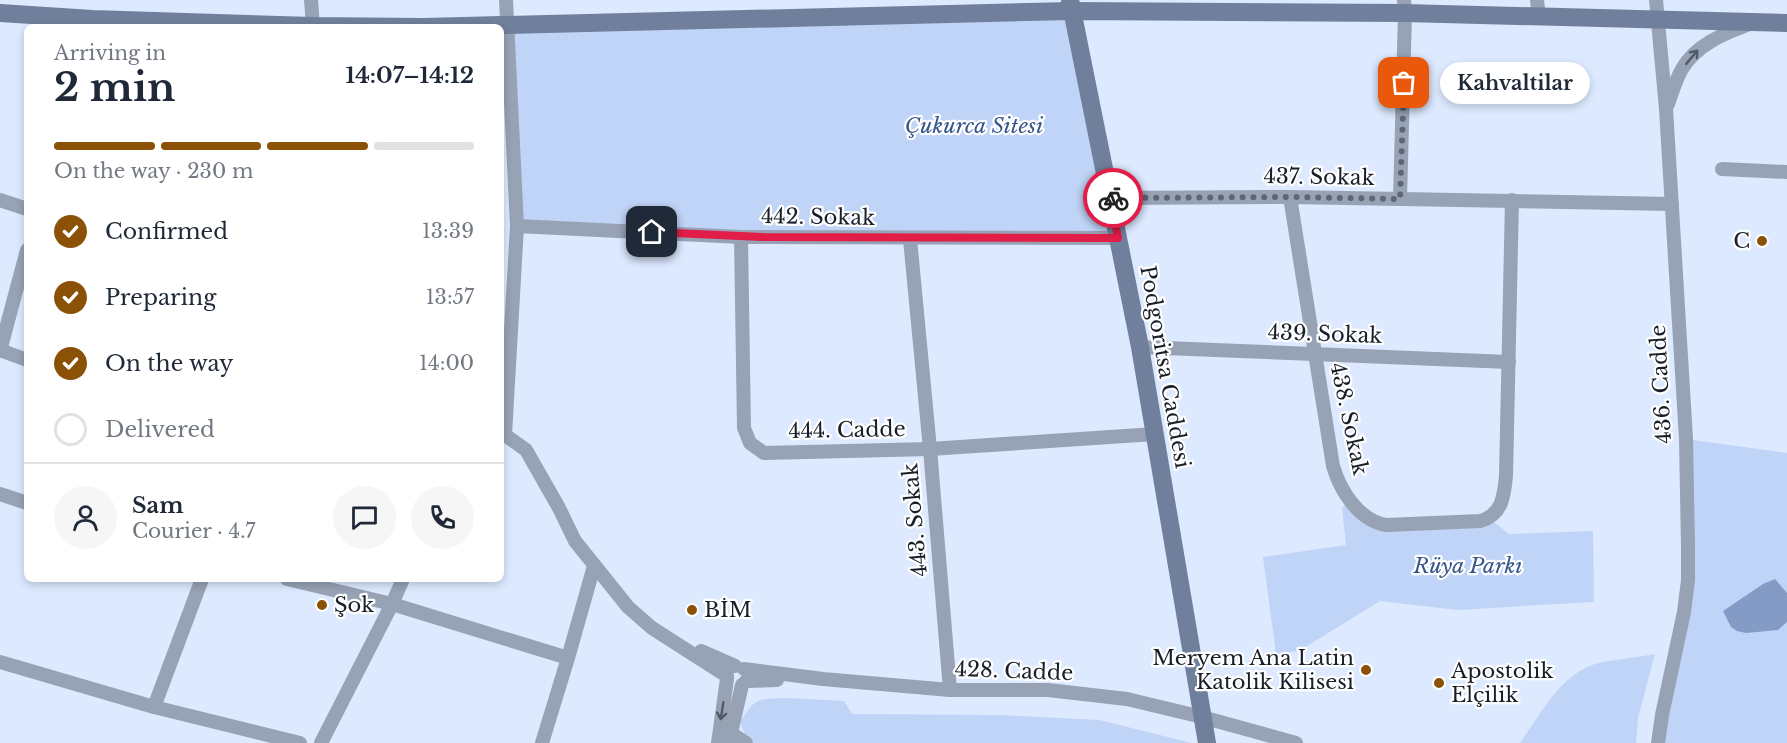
<!DOCTYPE html>
<html lang="en">
<head>
<meta charset="utf-8">
<style>
  :root { --surface:#fff; --page:#f6f6f7; --text:#1f2937; --muted:#747a83; --line:#e0e1e3; --accent:#8b5207 }
  body { margin:0; font-family:"Libre Baskerville",serif; background:var(--page); color:var(--text); height:100vh; display:flex; flex-direction:column; font-size:22px; white-space:nowrap }
  * { box-sizing:border-box; margin:0 }
  p { font-size:20px; color:var(--muted) }
  .icon { flex:none; width:33px; height:33px; fill:none; stroke:currentColor; stroke-width:2; stroke-linecap:round; stroke-linejoin:round }
  .map { position:relative; flex:1; overflow:hidden }
  .sheet { position:absolute; left:24px; top:24px; width:480px; height:558px; display:flex; flex-direction:column; background:var(--surface); border-radius:9px; box-shadow:0 3px 9px #0003 }
  .sheet>* { flex:none }
  .pin { position:absolute; display:grid; place-items:center; width:51px; height:51px; color:#fff; margin:-26px; border-radius:12px; box-shadow:0 3px 9px #0006 }
  .courier { position:absolute; display:grid; place-items:center; width:60px; height:60px; margin:-30px; border:4px solid #e11d48; border-radius:50%; background:#fff; color:#222; box-shadow:0 2px 8px #0007 }
  .bubble { position:absolute; height:42px; border-radius:21px; background:var(--surface); box-shadow:0 3px 9px #0003; font-size:20px; font-weight:800; line-height:42px; text-align:center }
  .headline em { font-style:normal; font-weight:800 }
  .headline div { display:flex; flex-direction:column-reverse }
  .headline { display:flex; align-items:center; justify-content:space-between; height:102px; padding:0 30px }
  h1 { font-size:39px; font-weight:800; line-height:45px }
  .bar { display:grid; grid-template-columns:repeat(4,1fr); gap:9px 6px; align-content:center; height:72px; padding:0 30px }
  .bar i { height:8px; border-radius:4px; background:var(--line) }
  .bar .selected { background:var(--accent) }
  .bar p { grid-column:span 4 }
  .line { display:flex; align-items:center; gap:15px; padding:0 30px; border-top:2px solid var(--line) }
  .line div { flex:1 }
  .round { display:grid; place-items:center; flex:none; width:63px; height:63px; border-radius:32px; background:var(--page) }
  ol { padding:0 30px; list-style:none }
  li { display:flex; align-items:center; gap:18px; height:66px }
  li p { margin-inline-start:auto }
  li .icon { padding:6px; border-radius:50%; background:var(--accent); color:#fff; stroke-width:4 }
  li:last-child { color:var(--muted) }
  li i { width:33px; height:33px; border:3px solid var(--line); border-radius:50% }
  .map>svg:first-child { display:block }
</style>
</head>
<body>
<div class="map">
<svg width="1787" height="743" viewBox="0 0 1787 743">
  <rect width="100%" height="100%" fill="#dce9ff"/>
  <g fill="#c0d4f7">
    <polygon points="1071,11 1118,238 517,226 508,25"/>
    <polygon points="1686,439 1787,453 1787,743 1658,743 1684,612"/>
    <polygon points="1350,500 1372,521 1489,518 1509,534 1593,531 1594,602 1458,610 1380,601 1299,651 1276,654 1263,557 1346,545 1342,508"/>
    <path d="M1655,654L1638,718L1636,743H1520C1540,715 1560,675 1595,664C1614,659 1636,658 1655,654Z"/>
    <path d="M788,698L844,701L852,714L999,715L1099,720L1192,743H754L745,735L740,722C755,697 759,699 788,698Z"/>
  </g>
  <polygon fill="#839bc5" points="1775,579 1787,593 1787,622 1778,630 1746,633 1737,631 1731,627 1723,611 1763,584"/>
  <g fill="none" stroke-linecap="round" stroke-linejoin="round">
    <g stroke="#97a2b5" stroke-width="14">
      <polyline points="311,0 313,26"/>
      <polyline points="1537,0 1539,17"/>
      <polyline points="1656,0 1666,109 1686,439 1688,546 1688,580 1684,612 1662,715 1658,743"/>
      <path d="M1668,104C1672,93 1676,79 1682,69C1696,45 1723,34 1747,25"/>
      <polyline points="1722,169 1787,172"/>
      <path d="M1290,197L1333,466C1340,490 1358,520 1386,525L1480,521C1502,515 1504,497 1506,476L1512,200"/>
      <polyline points="1110,198 1290,197 1672,204"/>
      <polyline points="1400,199 1405,13 1404,0"/>
      <polyline points="0,200 27,209"/>
      <polyline points="517,226 741,237 1118,238"/>
      <polyline points="741,237 744,428 750,443 764,453 930,449 1155,434"/>
      <polyline points="910,239 930,449 950,690"/>
      <polyline points="1140,347 1509,362"/>
      <polyline points="0,350 27,360"/>
      <polyline points="0,351 27,250"/>
      <polyline points="505,435 517,226 506,0"/>
      <polyline points="505,435 526,450 559,508 575,541 628,607 652,628 727,676"/>
      <polyline points="0,494 27,503"/>
      <polyline points="287,579 392,604 568,658 542,743"/>
      <polyline points="701,651 735,666"/>
      <polyline points="568,658 594,566"/>
      <polyline points="0,662 154,707 300,743"/>
      <polyline points="744,669 823,679 950,690 1048,690 1127,699 1202,717 1296,743"/>
      <polyline points="746,681 777,680"/>
      <polyline points="154,707 202,579"/>
      <polyline points="731,733 746,743"/>
      <polyline points="321,743 392,604 403,579"/>
      <polyline points="718,743 727,679"/>
      <polyline points="726,743 731,733 742,685"/>
    </g>
    <g stroke="#70809c" stroke-width="18">
      <polyline points="1070,0 1140,347 1207,743"/>
      <polyline points="0,13 92,19 313,26 424,27 1071,11 1405,13 1787,23"/>
    </g>
  </g>
  <defs><path id="oneway-shaft" d="M-6 0H5M1.5-3L5.5 0L1.5 3" fill="none" stroke-width="1.6" stroke-linecap="round" stroke-linejoin="round" transform="scale(1.5)"/></defs>
  <g stroke="#525a67">
    <use href="#oneway-shaft" transform="translate(1692 57) rotate(-50)"/>
    <use href="#oneway-shaft" transform="translate(722 711) rotate(99)"/>
  </g>
  <g fill="none" stroke-linecap="round" stroke-linejoin="round">
    <polyline stroke="#5d6673" stroke-width="6" stroke-dasharray="0 10.8" points="1113,198 1290,197 1400,199 1404,83"/>
    <polyline stroke="#e11d48" stroke-width="8" points="652,232 762,237 1118,238 1110,198 1113,198"/>
  </g>
  <g fill="#8b5207" stroke="#fff" stroke-width="2">
    <circle cx="1762" cy="241" r="6"/>
    <circle cx="322" cy="605" r="6"/>
    <circle cx="692" cy="610" r="6"/>
    <circle cx="1366" cy="670" r="6"/>
    <circle cx="1439" cy="683" r="6"/>
  </g>
  <g text-anchor="middle" dominant-baseline="central" stroke-width="4.5" stroke-linejoin="round" paint-order="stroke">
    <g font-size="21" font-style="italic" fill="#37568d" stroke="#fff">
      <text x="974" y="126">Çukurca Sitesi</text>
      <text x="1468" y="566">Rüya Parkı</text>
    </g>
    <g font-size="21" fill="#191f28" stroke="#fff">
      <text transform="translate(1319 177) rotate(1)">437. Sokak</text>
      <text transform="translate(818 217) rotate(1)">442. Sokak</text>
      <text transform="translate(1325 334) rotate(2)">439. Sokak</text>
      <text transform="translate(1165 367) rotate(80)">Podgoritsa Caddesi</text>
      <text transform="translate(1661 384) rotate(-93)">436. Cadde</text>
      <text transform="translate(1349 419) rotate(78)">438. Sokak</text>
      <text transform="translate(847 430) rotate(-1)">444. Cadde</text>
      <text transform="translate(915 520) rotate(-95)">443. Sokak</text>
      <text transform="translate(1014 671) rotate(2)">428. Cadde</text>
    </g>
    <g font-size="21" fill="#191f28" stroke="#fff" text-anchor="start">
      <text x="1750" y="241" text-anchor="end">C</text>
      <text x="334" y="605">Şok</text>
      <text x="704" y="610">BİM</text>
      <text x="1354" y="658" text-anchor="end">Meryem Ana Latin<tspan x="1354" dy="24">Katolik Kilisesi</tspan></text>
      <text x="1451" y="671">Apostolik<tspan x="1451" dy="24">Elçilik</tspan></text>
    </g>
  </g>
</svg>
<div class="pin" style="left:1404px;top:83px;background:#ea580c"><svg class="icon" aria-label="bag" viewBox="0 0 24 24"><path d="M5 8h14l-1 12H6zM9 8a3 3 0 0 1 6 0"/></svg></div>
<div class="pin" style="left:652px;top:232px;background:#1f2937"><svg class="icon" aria-label="home" viewBox="0 0 24 24"><path d="M3 11l9-7 9 7M6 9v11h12V9"/></svg></div>
<div class="courier" style="left:1113px;top:198px"><svg class="icon" aria-label="bike" viewBox="0 0 24 24"><circle cx="6" cy="16" r="4"/><circle cx="18" cy="16" r="4"/><path d="M6 16l4-8h5l3 8M10 8l3 8H6M13 5h3"/></svg></div>
<div class="bubble" style="left:1440px;top:62px;width:150px">Kahvaltilar</div>
<section class="sheet">
<div class="headline"><div><h1>2 min</h1><p>Arriving in</p></div><em>14:07–14:12</em></div>
<div class="bar"><i class="selected"></i><i class="selected"></i><i class="selected"></i><i></i><p>On the way · 230 m</p></div>
<ol>
<li><svg class="icon" aria-label="check" viewBox="0 0 24 24"><path d="M5 12l5 5 9-10"/></svg>Confirmed<p>13:39</p></li>
<li><svg class="icon" aria-label="check" viewBox="0 0 24 24"><path d="M5 12l5 5 9-10"/></svg>Preparing<p>13:57</p></li>
<li><svg class="icon" aria-label="check" viewBox="0 0 24 24"><path d="M5 12l5 5 9-10"/></svg>On the way<p>14:00</p></li>
<li><i></i>Delivered</li>
</ol>
<div class="line" style="height:108px"><a class="round"><svg class="icon" aria-label="person" viewBox="0 0 24 24"><circle cx="12" cy="8" r="4"/><path d="M4 21q1-7 8-7t8 7"/></svg></a><div><b>Sam</b><p>Courier · 4.7</p></div><a class="round"><svg class="icon" aria-label="chat" viewBox="0 0 24 24"><path d="M4 5h16v11H9l-5 4z"/></svg></a><a class="round"><svg class="icon" aria-label="phone" viewBox="0 0 24 24"><path d="M5 4h4l2 5-3 2q2 4 5 5l2-3 5 2v4C11 20 4 13 5 4z"/></svg></a></div>
</section>
</div>
</body>
</html>
